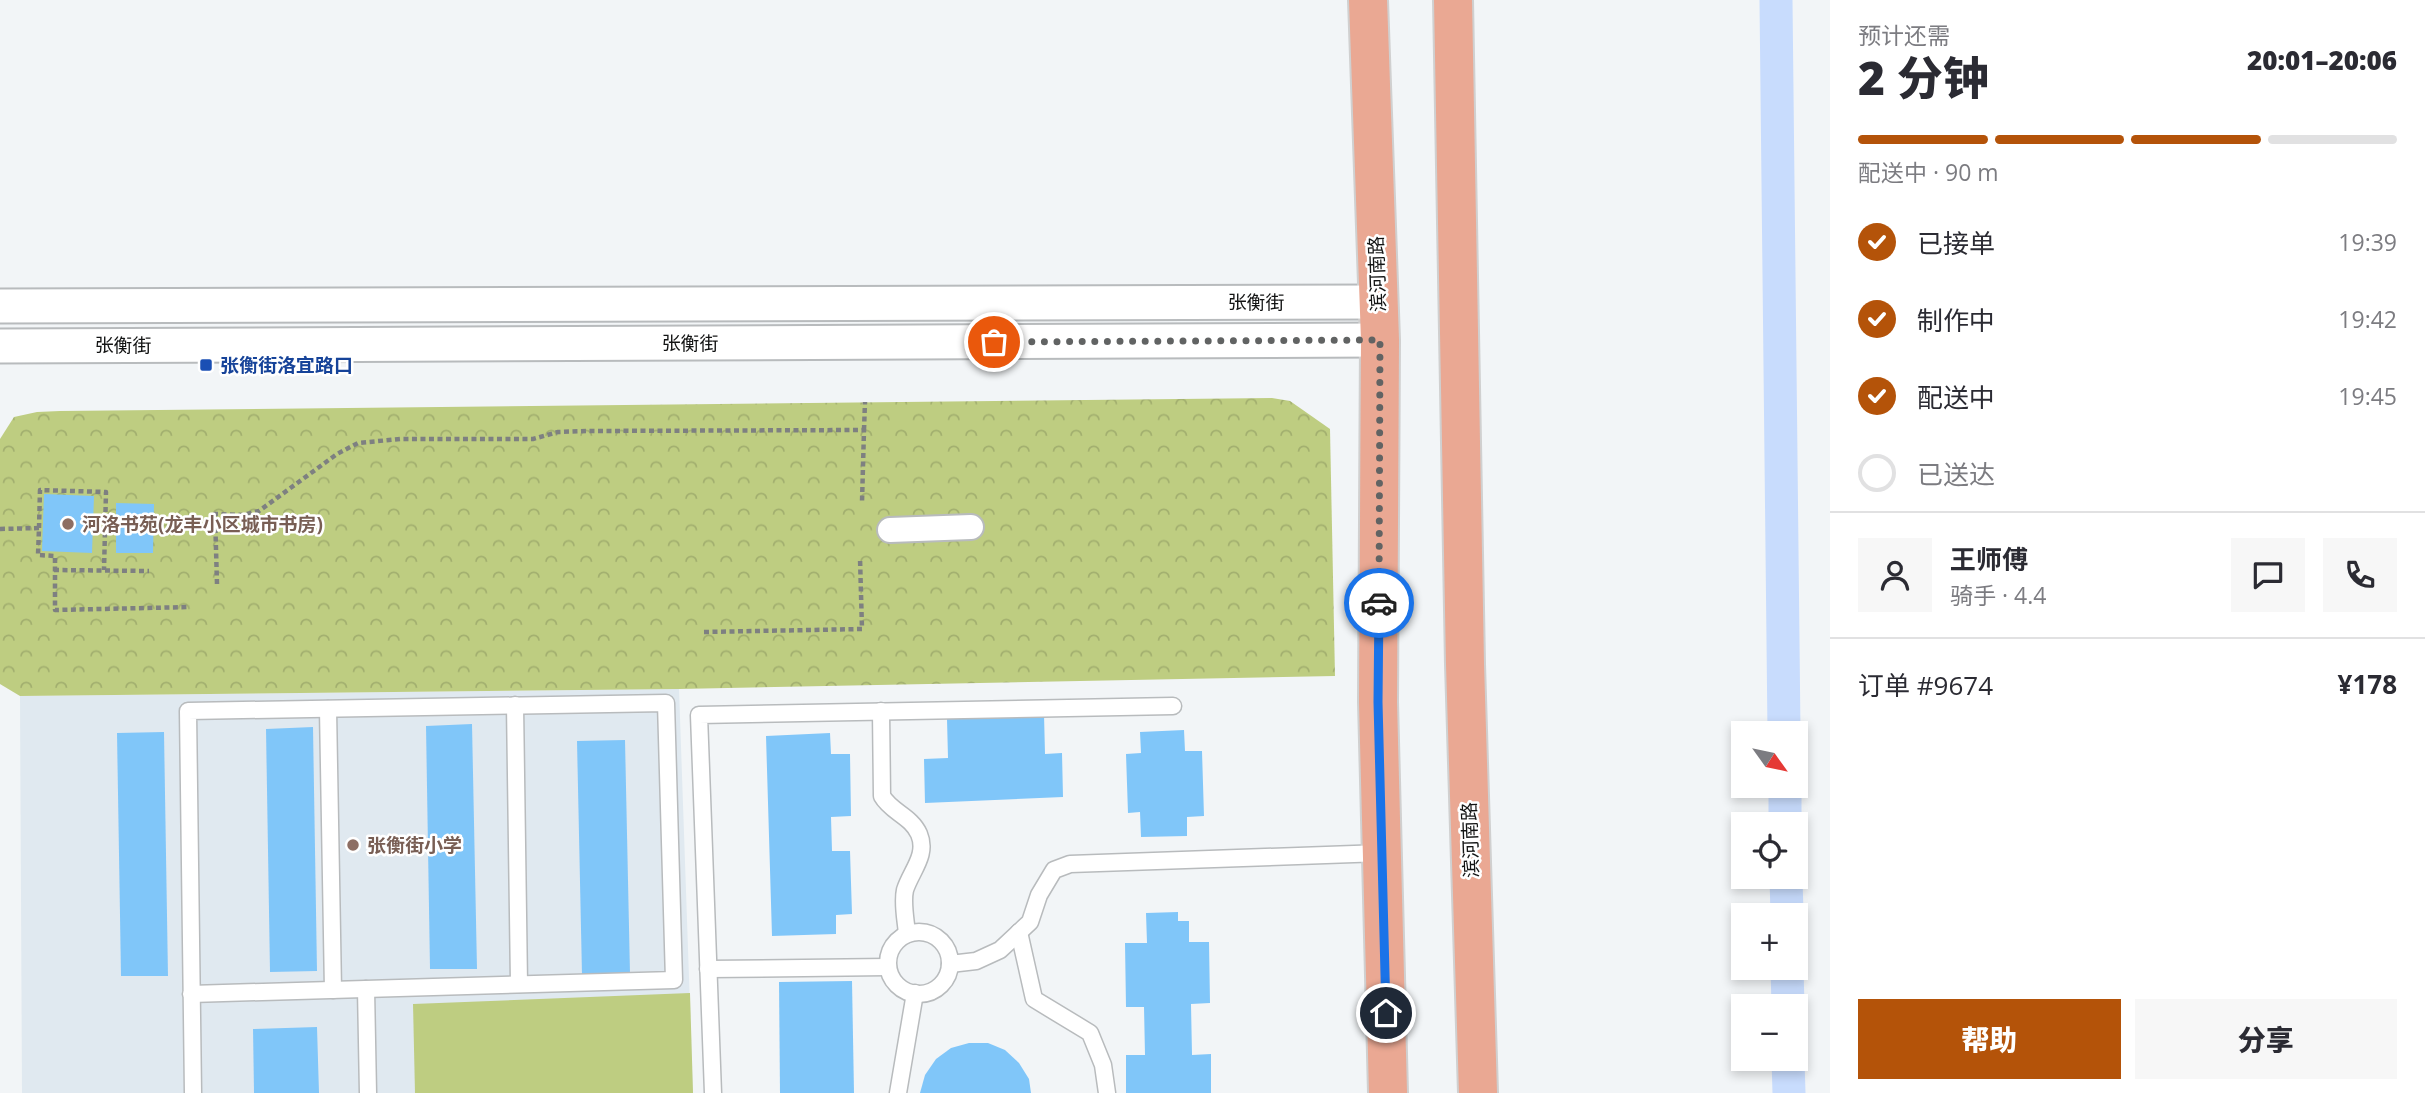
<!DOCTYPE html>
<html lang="zh">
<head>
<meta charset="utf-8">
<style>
  :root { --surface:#fff; --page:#f7f7f7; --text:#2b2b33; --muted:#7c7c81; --line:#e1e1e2; --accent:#b45309 }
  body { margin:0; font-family:"Open Sans","Noto Sans SC",sans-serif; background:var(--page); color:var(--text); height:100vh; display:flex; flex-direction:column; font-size:26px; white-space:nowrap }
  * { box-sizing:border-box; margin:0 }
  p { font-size:23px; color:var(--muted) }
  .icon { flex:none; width:38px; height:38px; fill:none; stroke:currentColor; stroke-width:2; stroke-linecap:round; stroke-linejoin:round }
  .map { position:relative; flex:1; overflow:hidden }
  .sheet { display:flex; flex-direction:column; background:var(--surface); width:595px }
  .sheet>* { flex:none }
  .needle { width:46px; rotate:123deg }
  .controls { position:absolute; left:1731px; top:721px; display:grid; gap:14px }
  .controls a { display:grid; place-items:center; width:77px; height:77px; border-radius:0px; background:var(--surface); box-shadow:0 4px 10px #0003; font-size:35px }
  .pin { position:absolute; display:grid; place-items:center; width:60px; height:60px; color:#fff; margin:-30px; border:4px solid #fff; border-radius:50%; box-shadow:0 2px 7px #0007 }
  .courier { position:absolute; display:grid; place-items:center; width:70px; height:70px; margin:-35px; border:5px solid #1a73e8; border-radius:50%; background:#fff; color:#222; box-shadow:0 2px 9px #0007 }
  .overview em { font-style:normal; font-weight:800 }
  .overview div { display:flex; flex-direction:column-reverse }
  .overview { display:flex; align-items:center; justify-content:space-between; height:119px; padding:0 28px }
  h1 { font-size:46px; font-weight:800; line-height:52px }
  .bar { display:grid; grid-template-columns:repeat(4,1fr); gap:10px 7px; align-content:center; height:84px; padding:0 28px }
  .bar i { height:9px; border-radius:5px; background:var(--line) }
  .bar .selected { background:var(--accent) }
  .bar p { grid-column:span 4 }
  .line { display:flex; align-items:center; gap:18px; padding:0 28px; border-top:2px solid var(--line) }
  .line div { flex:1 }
  .round { display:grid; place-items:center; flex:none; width:74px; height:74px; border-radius:0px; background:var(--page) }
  ol { padding:0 28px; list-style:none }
  li { display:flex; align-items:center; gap:21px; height:77px }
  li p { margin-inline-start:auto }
  li .icon { padding:7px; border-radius:50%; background:var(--accent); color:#fff; stroke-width:4 }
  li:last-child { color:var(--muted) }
  li i { width:38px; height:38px; border:4px solid var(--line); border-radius:50% }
  .cta { display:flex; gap:14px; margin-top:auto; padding:14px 28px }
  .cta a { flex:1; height:80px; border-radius:0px; background:var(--accent); color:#fff; font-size:28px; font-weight:800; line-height:80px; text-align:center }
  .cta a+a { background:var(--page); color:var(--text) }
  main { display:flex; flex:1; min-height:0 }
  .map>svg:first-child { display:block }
</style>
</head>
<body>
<main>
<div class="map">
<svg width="1830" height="1093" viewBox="0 0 1830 1093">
  <defs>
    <pattern id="park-crowns" width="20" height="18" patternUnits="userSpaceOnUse" patternTransform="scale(1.75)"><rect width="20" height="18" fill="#becd81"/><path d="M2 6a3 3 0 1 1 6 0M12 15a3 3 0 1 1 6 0" fill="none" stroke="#a2af6f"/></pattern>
  </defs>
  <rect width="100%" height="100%" fill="#f2f5f7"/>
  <polygon fill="#e0e9f0" points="679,689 693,1093 22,1093 20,696"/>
  <polygon fill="url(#park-crowns)" points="1272,398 1290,401 1330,429 1335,676 679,689 20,696 0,684 0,439 14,417 37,412 60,411"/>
  <polygon fill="#becd81" points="690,993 693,1093 415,1093 413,1004"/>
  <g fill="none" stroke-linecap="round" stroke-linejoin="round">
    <g stroke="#c8dcfd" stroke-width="33">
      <polyline points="1776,0 1784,733"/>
      <polyline points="1785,786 1785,824"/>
      <polyline points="1786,877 1787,915"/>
      <polyline points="1787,968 1788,1006"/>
      <polyline points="1788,1059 1789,1093"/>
    </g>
  </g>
  <g fill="#80c6f9">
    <polygon points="44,494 94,496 92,553 42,551"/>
    <polygon points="116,503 154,504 153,553 116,553"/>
    <polygon points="1044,714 1045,754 1062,753 1063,797 925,803 924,759 948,758 947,719"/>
    <polygon points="472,724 477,969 430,969 426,726"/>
    <polygon points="313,727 317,971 270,972 266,729"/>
    <polygon points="1184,730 1185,751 1202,751 1204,816 1187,817 1187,836 1141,837 1140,812 1128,813 1126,754 1141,753 1140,732"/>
    <polygon points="164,732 168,976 121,976 117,733"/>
    <polygon points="830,733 831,754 850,754 851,816 831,817 832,851 850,851 852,914 836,915 836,934 772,936 766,736"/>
    <polygon points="625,740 630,974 582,975 577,741"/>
    <polygon points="1178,912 1178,921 1189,921 1189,942 1209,942 1210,1003 1191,1004 1192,1055 1211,1054 1211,1093 1126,1093 1126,1055 1145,1055 1144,1007 1126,1007 1125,943 1147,943 1146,913"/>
    <polygon points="852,981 854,1093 780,1093 779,982"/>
    <polygon points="317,1027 319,1093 254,1093 253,1029"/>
    <polygon points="969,1043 988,1043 1005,1050 1019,1063 1029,1079 1031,1093 920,1093 925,1075 936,1059 951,1048"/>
  </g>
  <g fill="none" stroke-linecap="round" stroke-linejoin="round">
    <g stroke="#b8bbbd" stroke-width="19">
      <g id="service">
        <polyline points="515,705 519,984"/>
        <polyline points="328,709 333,990"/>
        <path d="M881,711L882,796C891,812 911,816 919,834C928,855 911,871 905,890C902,903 906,921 907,934"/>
        <polyline points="1019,932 1034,999 1090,1033 1103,1065 1107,1093"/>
        <circle cx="919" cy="963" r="31"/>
        <polyline points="950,964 976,961 1000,950 1030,922 1039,895 1054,870 1070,864 1382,853"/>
        <polyline points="708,969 888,967"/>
        <polyline points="366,989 368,1093"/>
        <polyline points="191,994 674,980 666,703 188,711 193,1093"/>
        <polyline points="713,1093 699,715 1173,706"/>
        <polyline points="898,1093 915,993"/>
      </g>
    </g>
    <g stroke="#b8bbbd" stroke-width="28">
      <polyline id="pedestrian" points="890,530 971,527"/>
    </g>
    <g stroke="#b8bbbd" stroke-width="37">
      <g id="minor">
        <polyline points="0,306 1378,302"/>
        <polyline points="0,346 1380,340"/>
      </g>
    </g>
    <g stroke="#d0d0d0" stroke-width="42">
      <g id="trunk">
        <polyline points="1368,0 1380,340 1378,702 1388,1093"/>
        <polyline points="1453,0 1465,664 1478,1093"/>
      </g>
    </g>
    <g stroke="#7e8081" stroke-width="4.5" stroke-dasharray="5 3.5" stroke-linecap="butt">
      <polyline points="864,430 865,402"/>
      <polyline points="39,528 40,490 106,492 104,570"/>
      <polyline points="0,529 39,528 38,555 55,556 55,610 190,607"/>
      <polyline points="54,570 149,571"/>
      <polyline points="217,584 215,514 243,515 259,511 337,454 358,443 400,439 533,439 558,432 587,431 864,430 862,502"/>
      <polyline points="704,632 862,629 860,558"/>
    </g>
    <use href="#service" stroke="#fff" stroke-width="16"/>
    <use href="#pedestrian" stroke="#fff" stroke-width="24"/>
    <use href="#minor" stroke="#fff" stroke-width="33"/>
    <use href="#trunk" stroke="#eaa893" stroke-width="38"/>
  </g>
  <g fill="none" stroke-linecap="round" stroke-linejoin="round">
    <polyline stroke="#616363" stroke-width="7" stroke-dasharray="0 12.6" points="994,342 1380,340 1379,603"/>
    <polyline stroke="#1a73e8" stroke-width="9" points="1379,603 1378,702 1386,1013"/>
  </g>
  <rect fill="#1a4fb4" stroke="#fff" stroke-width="2.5" x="199" y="358" width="14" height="14" rx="3.5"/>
  <g fill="#8d6e63" stroke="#fff" stroke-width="2.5">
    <circle cx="68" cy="524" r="7"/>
    <circle cx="353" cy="845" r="7"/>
  </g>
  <g text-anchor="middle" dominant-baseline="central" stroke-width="5" stroke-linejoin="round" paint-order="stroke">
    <g font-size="19" fill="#131414" stroke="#fff">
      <text transform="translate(1377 274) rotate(-92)">滨河南路</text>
      <text x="1256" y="302">张衡街</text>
      <text x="690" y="343">张衡街</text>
      <text x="123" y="345">张衡街</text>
      <text transform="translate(1470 840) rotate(-92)">滨河南路</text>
    </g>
    <g font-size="19" font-weight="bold" fill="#164399" stroke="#fff" text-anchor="start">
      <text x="220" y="365">张衡街洛宜路口</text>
    </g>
    <g font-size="19" font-weight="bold" fill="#785e54" stroke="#fff" text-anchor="start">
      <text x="82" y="524">河洛书苑(龙丰小区城市书房)</text>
      <text x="367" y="845">张衡街小学</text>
    </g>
  </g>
</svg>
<div class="controls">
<a><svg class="needle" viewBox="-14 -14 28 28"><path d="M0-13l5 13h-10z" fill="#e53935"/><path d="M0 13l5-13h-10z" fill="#7c7c81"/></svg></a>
<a><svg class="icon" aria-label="locate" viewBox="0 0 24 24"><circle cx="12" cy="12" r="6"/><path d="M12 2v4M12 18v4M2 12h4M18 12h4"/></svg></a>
<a>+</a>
<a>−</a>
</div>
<div class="pin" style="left:994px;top:342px;background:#ea580c"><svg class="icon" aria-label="bag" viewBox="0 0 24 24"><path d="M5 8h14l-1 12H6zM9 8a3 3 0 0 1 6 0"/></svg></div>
<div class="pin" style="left:1386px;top:1013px;background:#1f2937"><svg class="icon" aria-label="home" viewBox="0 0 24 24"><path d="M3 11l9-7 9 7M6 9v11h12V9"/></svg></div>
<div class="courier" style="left:1379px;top:603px"><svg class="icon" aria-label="car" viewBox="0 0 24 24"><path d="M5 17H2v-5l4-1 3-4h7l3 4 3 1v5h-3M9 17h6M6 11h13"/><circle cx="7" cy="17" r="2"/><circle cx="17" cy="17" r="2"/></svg></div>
</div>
<section class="sheet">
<div class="overview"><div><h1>2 分钟</h1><p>预计还需</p></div><em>20:01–20:06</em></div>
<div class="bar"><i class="selected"></i><i class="selected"></i><i class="selected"></i><i></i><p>配送中 · 90 m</p></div>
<ol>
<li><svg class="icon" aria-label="check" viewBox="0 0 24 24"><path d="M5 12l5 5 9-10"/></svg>已接单<p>19:39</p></li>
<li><svg class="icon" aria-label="check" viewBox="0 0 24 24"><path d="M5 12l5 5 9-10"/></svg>制作中<p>19:42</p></li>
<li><svg class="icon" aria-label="check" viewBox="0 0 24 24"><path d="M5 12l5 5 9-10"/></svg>配送中<p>19:45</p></li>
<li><i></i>已送达</li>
</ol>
<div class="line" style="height:126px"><a class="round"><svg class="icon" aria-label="person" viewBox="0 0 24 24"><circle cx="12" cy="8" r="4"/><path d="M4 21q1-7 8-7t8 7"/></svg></a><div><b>王师傅</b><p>骑手 · 4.4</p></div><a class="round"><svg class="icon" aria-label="chat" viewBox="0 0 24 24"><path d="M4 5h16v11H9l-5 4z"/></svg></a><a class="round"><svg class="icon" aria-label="phone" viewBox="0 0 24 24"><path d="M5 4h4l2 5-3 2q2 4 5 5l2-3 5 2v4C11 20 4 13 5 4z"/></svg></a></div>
<div class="line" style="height:91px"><div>订单 #9674</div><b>¥178</b></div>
<div class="cta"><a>帮助</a><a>分享</a></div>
</section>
</main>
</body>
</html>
